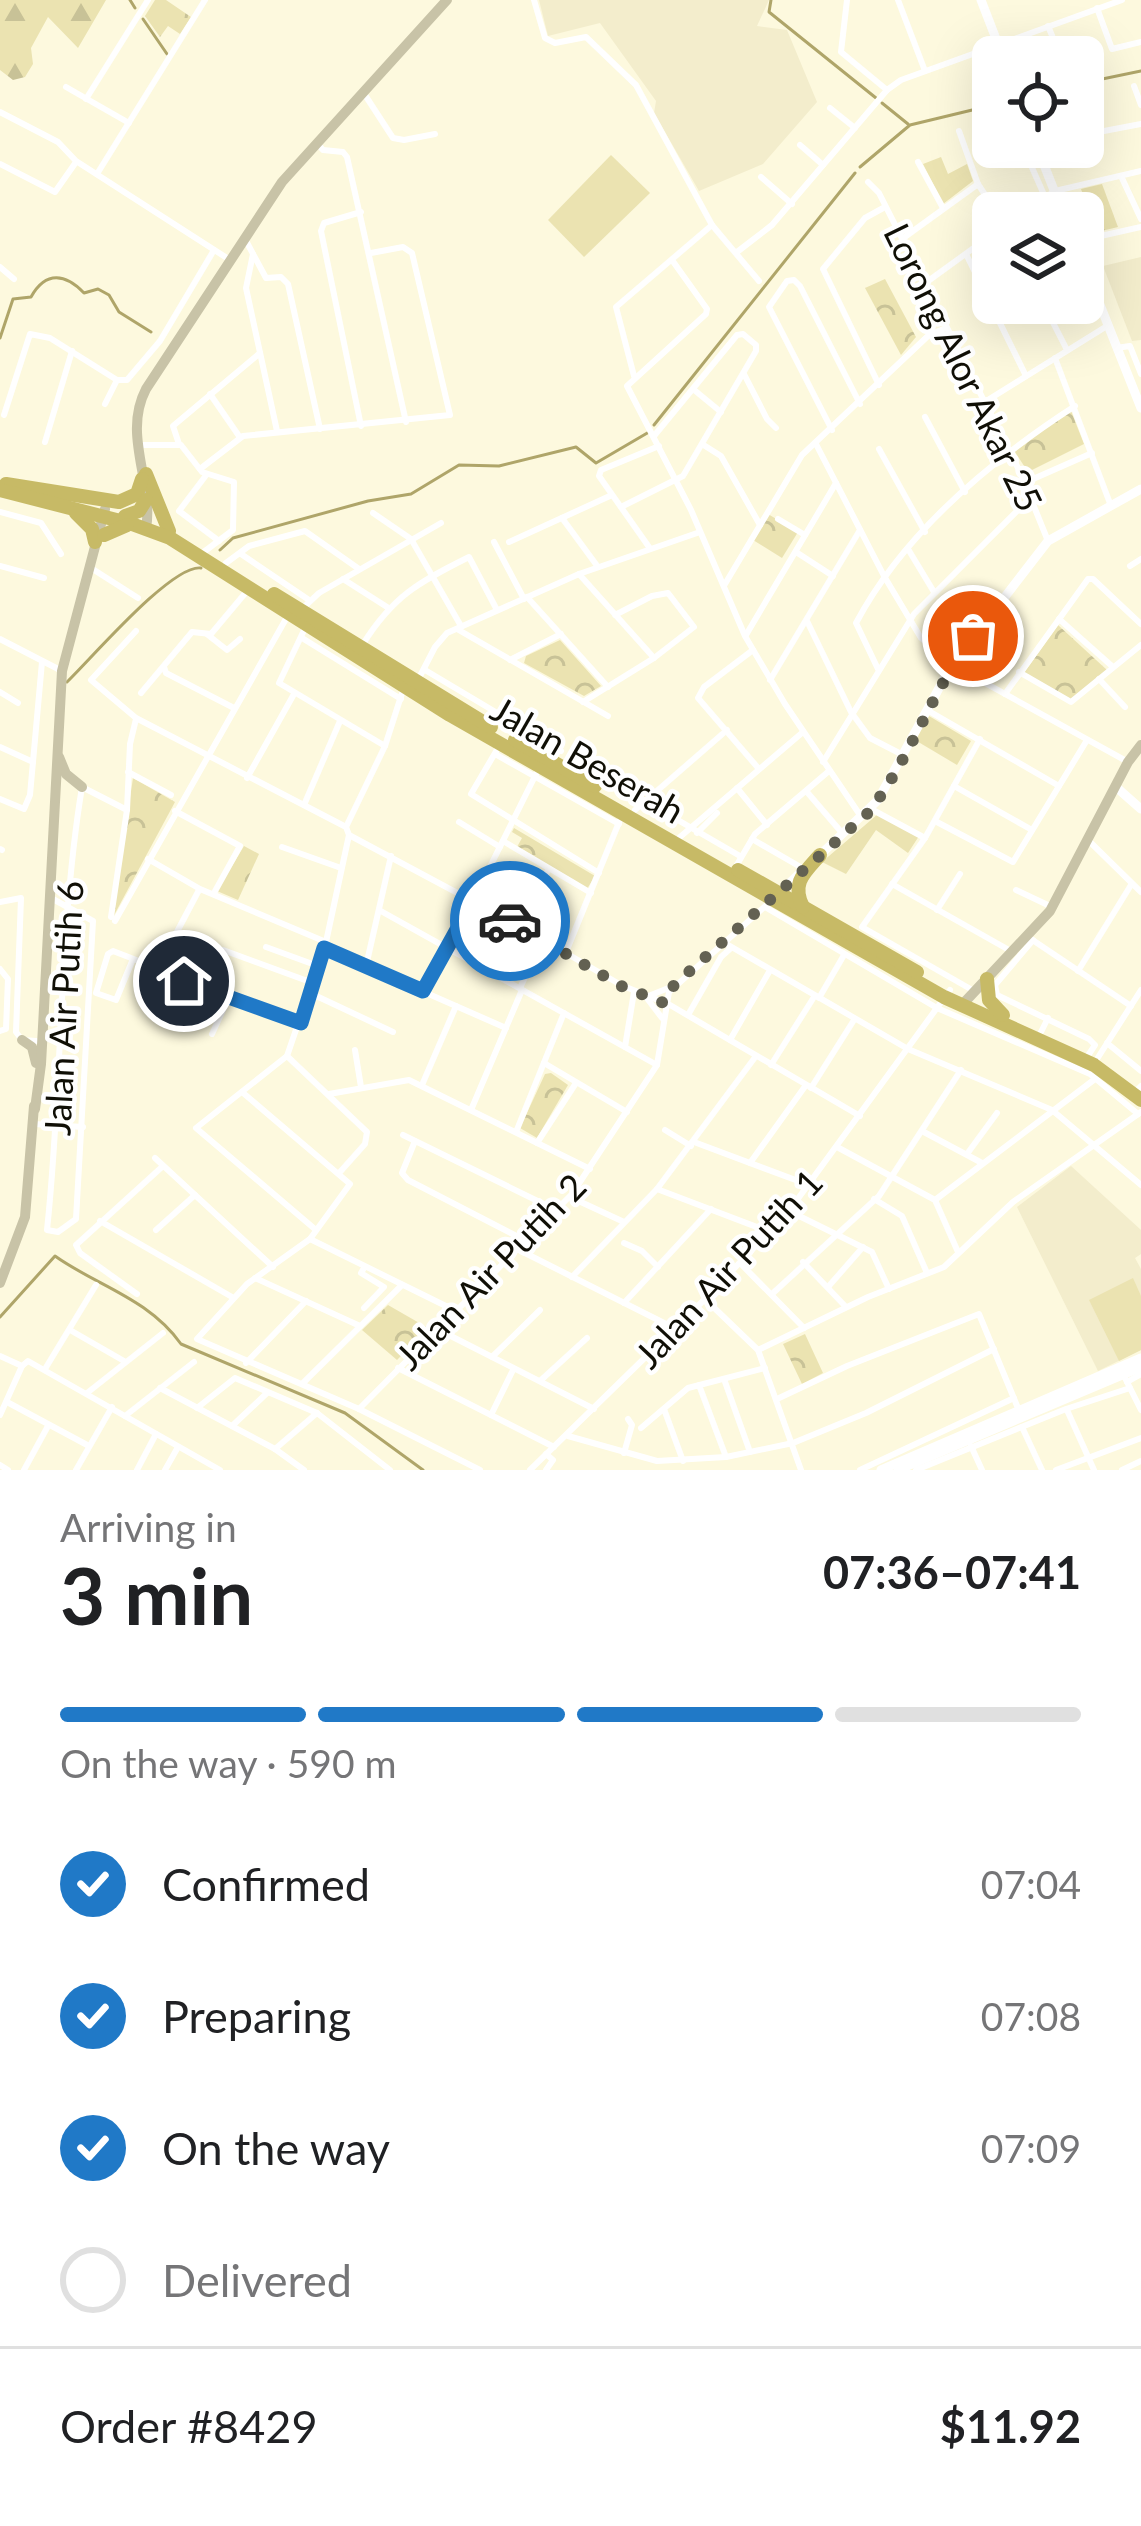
<!DOCTYPE html>
<html lang="en">
<head>
<meta charset="utf-8">
<style>
  :root { --surface:#fff; --page:#f2f2f2; --text:#202124; --muted:#757577; --line:#e0e0e0; --accent:#2079c7 }
  body { margin:0; font-family:Lato,sans-serif; background:var(--page); color:var(--text); height:100vh; display:flex; flex-direction:column; font-size:45px; white-space:nowrap }
  * { box-sizing:border-box; margin:0 }
  p { font-size:39px; color:var(--muted) }
  .icon { flex:none; width:66px; height:66px; fill:none; stroke:currentColor; stroke-width:2; stroke-linecap:round; stroke-linejoin:round }
  .map { position:relative; height:1470px; overflow:hidden }
  .side { display:flex; flex-direction:column; background:var(--surface); flex:1 }
  .side>* { flex:none }
  .fabs { position:absolute; left:972px; top:36px; display:grid; gap:24px }
  .fabs a { display:grid; place-items:center; width:132px; height:132px; border-radius:18px; background:var(--surface); box-shadow:0 12px 48px #0002; font-size:60px }
  .pin { position:absolute; display:grid; place-items:center; width:102px; height:102px; color:#fff; margin:-51px; border:6px solid #fff; border-radius:50%; box-shadow:0 3px 12px #0007 }
  .courier { position:absolute; display:grid; place-items:center; width:120px; height:120px; margin:-60px; border:9px solid #2079c7; border-radius:50%; background:#fff; color:#222; box-shadow:0 3px 15px #0007 }
  .summary em { font-style:normal; font-weight:700 }
  .summary div { display:flex; flex-direction:column-reverse }
  .summary { display:flex; align-items:center; justify-content:space-between; height:204px; padding:0 60px }
  h1 { font-size:78px; font-weight:700; line-height:90px }
  .bar { display:grid; grid-template-columns:repeat(4,1fr); gap:18px 12px; align-content:center; height:144px; padding:0 60px }
  .bar i { height:15px; border-radius:9px; background:var(--line) }
  .bar .on { background:var(--accent) }
  .bar p { grid-column:span 4 }
  .line { display:flex; align-items:center; gap:30px; padding:0 60px; border-top:3px solid var(--line) }
  .line div { flex:1 }
  ol { padding:0 60px; list-style:none }
  li { display:flex; align-items:center; gap:36px; height:132px }
  li p { margin-inline-start:auto }
  li .icon { padding:12px; border-radius:50%; background:var(--accent); color:#fff; stroke-width:4 }
  li:last-child { color:var(--muted) }
  li i { width:66px; height:66px; border:6px solid var(--line); border-radius:50% }
  .map>svg:first-child { display:block }
</style>
</head>
<body>
<div class="map">
<svg width="1141" height="1470" viewBox="0 0 1141 1470">
  <defs>
    <pattern id="forest-firs" width="22" height="20" patternUnits="userSpaceOnUse" patternTransform="scale(3)"><rect width="22" height="20" fill="#ebe3b1"/><path d="M5 1l3.5 6h-7zM16 11l3.5 6h-7z" fill="#c8c297"/></pattern>
    <pattern id="park-crowns" width="20" height="18" patternUnits="userSpaceOnUse" patternTransform="scale(3)"><rect width="20" height="18" fill="#ebe3b1"/><path d="M2 6a3 3 0 1 1 6 0M12 15a3 3 0 1 1 6 0" fill="none" stroke="#c8c297"/></pattern>
  </defs>
  <rect width="100%" height="100%" fill="#fdf9de"/>
  <g fill="#f3edcc">
    <polygon points="539,0 769,0 757,26 787,30 817,102 763,164 699,191 654,113 656,101 600,23 548,36"/>
    <polygon points="1141,257 1141,340 1132,341 1103,266"/>
    <polygon points="1071,1166 1141,1230 1141,1254 1135,1258 1141,1269 1141,1350 1098,1371 1017,1207"/>
  </g>
  <g fill="#ebe3b1">
    <polygon points="611,155 650,193 584,257 548,220"/>
    <polygon points="941,157 948,174 967,164 973,181 943,204 923,164"/>
    <polygon points="878,814 919,836 908,853 876,830 846,874 822,862"/>
    <polygon points="1133,1278 1141,1296 1141,1350 1119,1361 1089,1300"/>
  </g>
  <polygon fill="url(#forest-firs)" points="0,0 106,0 78,48 48,17 31,48 33,64 25,77 13,80 0,70"/>
  <g fill="url(#park-crowns)">
    <polygon points="155,0 166,0 191,17 180,34 168,26 160,37 145,16"/>
    <polygon points="1102,184 1118,227 1097,232 1081,189"/>
    <polygon points="885,279 916,337 901,355 865,288"/>
    <polygon points="1071,411 1084,444 1028,472 1013,449"/>
    <polygon points="768,514 798,532 782,558 753,540"/>
    <polygon points="1058,625 1107,670 1071,701 1024,673"/>
    <polygon points="560,640 601,686 584,696 524,663 526,656"/>
    <polygon points="929,716 971,741 957,765 915,740"/>
    <polygon points="133,778 175,802 112,919"/>
    <polygon points="514,828 595,876 587,889 517,847 522,838 512,832"/>
    <polygon points="244,846 259,854 238,900 217,891"/>
    <polygon points="551,1073 568,1085 537,1138 520,1128 545,1074"/>
    <polygon points="388,1305 428,1328 397,1360 362,1330"/>
    <polygon points="805,1334 823,1373 802,1384 783,1344"/>
  </g>
  <g fill="none" stroke-linecap="round" stroke-linejoin="round">
    <g stroke="#afa569" stroke-width="3">
      <polyline points="130,0 135,8"/>
      <polyline points="771,0 769,12 876,98"/>
      <polyline points="143,19 167,54"/>
      <polyline points="1083,83 1141,71"/>
      <polyline points="882,103 908,124"/>
      <polyline points="860,167 910,125 993,105"/>
      <path d="M0,338L13,299L31,297C46,270 66,274 84,293L98,289L109,295L119,312L151,332"/>
      <polyline points="654,425 855,173"/>
      <polyline points="220,550 233,538 368,501 411,494 459,465 499,466 576,447 596,463 649,432"/>
      <path d="M67,682C92,658 172,564 201,568"/>
      <path d="M0,1317L55,1256C97,1286 148,1298 181,1344L345,1413L423,1470"/>
    </g>
    <g stroke="#fff" stroke-width="6">
      <polyline points="534,0 545,38 555,43 586,37 636,85 712,225 759,281"/>
      <polyline points="847,0 841,52 887,90"/>
      <polyline points="898,0 925,71"/>
      <polyline points="1097,8 1112,49 1141,42"/>
      <polyline points="1048,26 1061,57"/>
      <polyline points="1134,86 1141,105"/>
      <polyline points="66,87 129,123"/>
      <polyline points="365,95 393,138 404,140 435,134"/>
      <polyline points="86,99 148,0"/>
      <polyline points="1083,100 1094,133"/>
      <polyline points="830,108 855,128"/>
      <polyline points="0,112 58,142 76,161 230,260"/>
      <polyline points="959,131 978,184"/>
      <polyline points="1083,135 1141,124"/>
      <polyline points="317,143 323,150 343,152 347,157 406,422"/>
      <polyline points="800,145 823,165"/>
      <polyline points="1026,154 1045,197"/>
      <polyline points="918,162 943,208"/>
      <polyline points="0,164 55,192 76,162"/>
      <polyline points="97,174 205,0"/>
      <polyline points="1121,176 1141,219"/>
      <polyline points="761,177 792,204"/>
      <polyline points="868,182 879,193 1020,472 1048,541"/>
      <polyline points="361,212 324,223 321,231 361,426"/>
      <polyline points="1021,213 1055,191 1141,171"/>
      <polyline points="245,239 266,278 281,277 288,284 320,429"/>
      <polyline points="902,239 978,184 997,213"/>
      <polyline points="1083,240 1141,227"/>
      <polyline points="737,252 772,225 887,90 901,80 1122,0"/>
      <polyline points="253,254 246,288 277,431"/>
      <polyline points="966,254 1026,376"/>
      <polyline points="672,260 707,309 706,314 627,386 691,510 745,636 785,704 860,815"/>
      <polyline points="0,267 14,279"/>
      <polyline points="924,284 993,234"/>
      <polyline points="1043,303 1067,350"/>
      <polyline points="1116,348 1130,346 1141,374"/>
      <polyline points="1055,358 1111,506"/>
      <polyline points="744,374 767,419 776,428"/>
      <polyline points="634,376 616,307 712,225"/>
      <polyline points="879,385 823,269 865,218 885,207"/>
      <polyline points="693,389 721,412"/>
      <polyline points="210,394 239,436"/>
      <polyline points="983,403 1107,326"/>
      <polyline points="105,404 117,380"/>
      <polyline points="4,415 30,334 50,338 117,380 127,380 160,341 214,250"/>
      <polyline points="925,417 965,492"/>
      <polyline points="832,430 769,307 787,281 794,280 800,286 860,404"/>
      <polyline points="45,442 72,351"/>
      <polyline points="179,444 173,426 260,353"/>
      <polyline points="702,444 721,456 760,525"/>
      <polyline points="816,444 884,576 921,638 958,668 1128,762"/>
      <polyline points="141,445 181,445 202,472 234,482 233,530 205,551"/>
      <polyline points="879,449 925,532"/>
      <polyline points="200,469 243,436 450,415 412,253 403,247 371,253"/>
      <polyline points="207,474 179,511 219,541"/>
      <polyline points="1024,483 1092,453"/>
      <polyline points="621,507 683,476 756,351 756,345 743,334 737,335 654,436"/>
      <polyline points="0,512 41,523 61,554"/>
      <polyline points="373,513 411,539 461,626"/>
      <polyline points="562,518 598,567"/>
      <polyline points="778,519 805,535"/>
      <polyline points="494,542 524,599"/>
      <polyline points="509,542 612,495"/>
      <polyline points="649,547 599,476 601,470 659,446"/>
      <polyline points="908,549 934,592"/>
      <polyline points="796,552 833,576"/>
      <polyline points="241,554 309,600"/>
      <polyline points="226,563 249,546 305,531 359,569"/>
      <polyline points="0,566 44,578"/>
      <polyline points="1130,566 1141,559"/>
      <polyline points="91,568 138,598"/>
      <polyline points="579,574 654,658"/>
      <polyline points="343,579 387,607"/>
      <polyline points="725,584 802,455 929,335 946,328"/>
      <polyline points="527,597 608,687"/>
      <polyline points="303,608 319,593 441,523"/>
      <polyline points="1059,619 1113,667"/>
      <polyline points="807,621 851,712 870,738 903,755"/>
      <polyline points="306,626 279,683 385,746"/>
      <polyline points="457,629 608,716"/>
      <polyline points="136,631 91,680 136,718 346,827 349,835 521,927 621,985 670,1005 860,1116"/>
      <polyline points="208,635 227,650 240,639"/>
      <polyline points="746,635 836,483"/>
      <polyline points="302,638 401,699"/>
      <polyline points="0,639 62,671"/>
      <path d="M363,644C393,596 419,582 469,557L497,610"/>
      <polyline points="753,650 704,687 698,698 759,769"/>
      <polyline points="510,660 561,634"/>
      <polyline points="164,667 166,673 234,708"/>
      <path d="M878,669L856,623C904,533 990,461 1075,406"/>
      <polyline points="425,670 561,751"/>
      <polyline points="1019,672 1071,702 1141,645"/>
      <polyline points="419,678 435,647 447,633 579,574 700,532"/>
      <polyline points="1099,679 1125,707"/>
      <polyline points="770,680 860,530"/>
      <polyline points="0,692 18,703"/>
      <polyline points="141,693 192,632 211,634 247,591"/>
      <polyline points="1005,694 1088,579 1093,579 1141,624"/>
      <polyline points="583,702 654,658 694,627 668,593 652,596 615,615"/>
      <polyline points="927,710 1059,786"/>
      <polyline points="0,747 33,762"/>
      <polyline points="498,748 471,794 599,873"/>
      <polyline points="495,754 619,824"/>
      <polyline points="569,757 740,856"/>
      <polyline points="823,762 914,614 1030,498"/>
      <polyline points="128,772 171,795"/>
      <polyline points="247,778 294,694"/>
      <polyline points="954,786 1032,830"/>
      <polyline points="737,788 767,825"/>
      <polyline points="807,792 843,834"/>
      <polyline points="0,799 24,809 30,795 42,662"/>
      <polyline points="304,805 340,721"/>
      <polyline points="871,809 925,838"/>
      <polyline points="635,810 727,730"/>
      <polyline points="175,811 240,846 214,893"/>
      <polyline points="935,821 1013,862 1087,740"/>
      <polyline points="459,822 500,847"/>
      <polyline points="346,827 385,746 404,687"/>
      <polyline points="697,833 717,813"/>
      <polyline points="680,837 803,732"/>
      <polyline points="752,839 804,869"/>
      <polyline points="1088,840 1141,892"/>
      <polyline points="503,841 591,893"/>
      <polyline points="282,847 341,868"/>
      <polyline points="0,849 2,850"/>
      <polyline points="148,859 200,889 326,942"/>
      <polyline points="735,868 755,834 829,771"/>
      <polyline points="892,884 1009,950"/>
      <polyline points="1016,890 1052,907"/>
      <path d="M51,898L93,921L76,1219L58,1232L47,1230C63,1083 58,933 82,787L127,810"/>
      <polyline points="0,902 21,898 16,1032 22,1040 36,1041"/>
      <polyline points="765,907 937,1008 1090,1074 1138,1114"/>
      <polyline points="379,910 657,1065"/>
      <polyline points="937,910 960,874"/>
      <polyline points="111,917 127,810 130,744 136,719"/>
      <polyline points="115,921 287,617"/>
      <polyline points="521,927 548,870"/>
      <polyline points="1033,940 995,985 997,995 1089,1039 1095,1045 1089,1054"/>
      <polyline points="1034,941 1131,1006"/>
      <polyline points="723,942 908,1049 1052,1110 1141,1185"/>
      <polyline points="170,945 199,890"/>
      <polyline points="266,947 318,966"/>
      <polyline points="324,948 506,1028"/>
      <polyline points="223,950 313,983"/>
      <polyline points="566,952 622,815"/>
      <path d="M133,959L116,1000L96,993L108,954L113,951C175,975 237,1000 299,1023"/>
      <polyline points="366,966 391,856"/>
      <polyline points="0,969 8,979 6,1029 0,1031"/>
      <polyline points="1078,971 1131,885"/>
      <polyline points="520,988 543,939"/>
      <polyline points="423,991 473,901 540,766"/>
      <polyline points="974,991 862,927 925,838 980,739"/>
      <polyline points="310,993 393,1032"/>
      <polyline points="819,998 844,955"/>
      <polyline points="688,1015 721,957 731,948"/>
      <polyline points="169,1016 184,981"/>
      <polyline points="662,1018 646,997 671,987"/>
      <polyline points="1041,1032 1048,1018"/>
      <polyline points="212,1034 229,997"/>
      <polyline points="730,1040 769,972"/>
      <polyline points="1107,1043 1141,1071"/>
      <polyline points="625,1047 634,992"/>
      <polyline points="355,1050 361,1087"/>
      <polyline points="287,1056 367,1132 365,1144 340,1172"/>
      <polyline points="1097,1059 1141,990"/>
      <polyline points="544,1063 627,1112"/>
      <polyline points="771,1065 814,997"/>
      <polyline points="422,1085 456,1006"/>
      <polyline points="811,1088 854,1020"/>
      <polyline points="1138,1089 1141,1086"/>
      <polyline points="242,1092 350,1184 310,1239 247,1284 197,1339 359,1409 480,1470"/>
      <polyline points="329,1094 409,1080 590,1169"/>
      <polyline points="471,1110 522,990"/>
      <polyline points="34,1124 83,1127"/>
      <polyline points="665,1130 691,1146"/>
      <polyline points="922,1131 982,1163"/>
      <polyline points="516,1132 564,1013"/>
      <polyline points="403,1135 556,1210"/>
      <polyline points="415,1141 402,1173 408,1180 528,1242"/>
      <polyline points="694,1142 809,1185"/>
      <polyline points="537,1143 576,1083"/>
      <polyline points="837,1147 935,1200 958,1252"/>
      <polyline points="967,1154 997,1113"/>
      <polyline points="155,1158 273,1267"/>
      <polyline points="750,1163 806,1085"/>
      <polyline points="657,1189 770,1232"/>
      <polyline points="570,1197 624,1222"/>
      <polyline points="874,1199 902,1216 927,1273"/>
      <polyline points="935,1200 1095,1079"/>
      <polyline points="789,1211 872,1252 889,1289"/>
      <polyline points="100,1221 232,1297"/>
      <polyline points="156,1230 195,1195"/>
      <polyline points="316,1230 196,1128 287,1056 326,942 349,835"/>
      <polyline points="310,1239 456,1311"/>
      <polyline points="624,1243 642,1251 658,1267"/>
      <polyline points="519,1250 676,1329"/>
      <polyline points="803,1262 846,1307"/>
      <polyline points="740,1263 804,1328"/>
      <polyline points="364,1268 361,1273 384,1287 364,1308"/>
      <polyline points="572,1277 657,1189 756,1056"/>
      <polyline points="255,1278 360,1326"/>
      <polyline points="828,1287 863,1247"/>
      <polyline points="137,1294 80,1253 76,1245 163,1166"/>
      <polyline points="772,1294 879,1196 961,1070"/>
      <polyline points="705,1299 758,1350 801,1470"/>
      <polyline points="624,1303 711,1209"/>
      <polyline points="437,1329 594,1409"/>
      <polyline points="70,1330 124,1361"/>
      <polyline points="758,1350 868,1297 944,1267 1013,1202 1141,1112"/>
      <polyline points="0,1356 22,1366 28,1361 220,1470"/>
      <polyline points="492,1357 540,1310"/>
      <polyline points="246,1363 306,1301"/>
      <polyline points="398,1368 554,1447"/>
      <polyline points="45,1369 96,1285"/>
      <polyline points="1124,1376 1141,1410"/>
      <polyline points="724,1379 750,1452"/>
      <polyline points="540,1381 587,1338"/>
      <polyline points="1127,1382 1141,1374"/>
      <polyline points="302,1384 402,1285"/>
      <polyline points="699,1385 726,1457"/>
      <polyline points="160,1388 275,1449 304,1470"/>
      <polyline points="87,1393 163,1333"/>
      <polyline points="777,1399 847,1366 979,1314 1020,1413"/>
      <polyline points="7,1402 89,1446"/>
      <polyline points="197,1408 235,1378 317,1413 390,1470"/>
      <polyline points="359,1409 572,1194 657,1065 669,992 771,901"/>
      <polyline points="664,1409 683,1461"/>
      <polyline points="1067,1410 1094,1470"/>
      <polyline points="0,1415 22,1366"/>
      <polyline points="491,1415 513,1370"/>
      <polyline points="125,1416 194,1362"/>
      <polyline points="232,1426 267,1393"/>
      <polyline points="1022,1427 1042,1470"/>
      <polyline points="641,1428 688,1388 765,1368"/>
      <polyline points="568,1436 657,1461 726,1457 793,1443 866,1413 994,1349"/>
      <polyline points="971,1446 982,1470"/>
      <polyline points="275,1449 317,1413"/>
      <polyline points="624,1453 632,1425 628,1419"/>
      <polyline points="546,1454 553,1460 546,1470"/>
      <polyline points="0,1465 8,1470"/>
      <polyline points="24,1470 48,1426"/>
      <polyline points="76,1470 112,1407"/>
      <polyline points="137,1470 156,1434"/>
      <polyline points="165,1470 178,1447"/>
      <polyline points="530,1470 705,1299 789,1211 950,990"/>
      <polyline points="860,1470 1014,1398"/>
      <polyline points="916,1470 1066,1409 1130,1388"/>
      <polyline points="1056,1470 1141,1438"/>
      <polyline points="1122,1470 1141,1461"/>
    </g>
    <g stroke="#fff" stroke-width="9">
      <polyline points="981,0 1003,57"/>
      <polyline points="1037,147 1063,213"/>
      <polyline points="1083,262 1141,408"/>
      <polyline points="1116,787 1141,809"/>
      <polyline points="819,856 878,800 950,668 1048,541 1141,489"/>
      <polyline points="775,897 802,871"/>
      <polyline points="881,1470 1141,1358"/>
      <polyline points="898,1470 1141,1367"/>
    </g>
    <g stroke="#c8c3a7" stroke-width="10">
      <path d="M146,529C154,482 122,435 146,389L282,182L447,0"/>
      <polyline points="59,757 66,774 82,787"/>
      <polyline points="961,1006 1050,911 1128,762 1141,745"/>
      <polyline points="22,1040 32,1047 36,1063"/>
      <polyline points="35,1109 41,1064 62,671 105,509"/>
      <polyline points="0,1283 25,1217 34,1106"/>
    </g>
    <g stroke="#c7ba66" stroke-width="14">
      <polyline points="146,474 169,531"/>
      <polyline points="6,484 119,502 137,494 142,479"/>
      <polyline points="0,490 132,524 170,538 450,715 944,997 1094,1065 1141,1100"/>
      <polyline points="76,513 92,529 95,542"/>
      <polyline points="125,516 139,511 146,500"/>
      <polyline points="104,535 127,525"/>
      <polyline points="274,594 491,727"/>
      <polyline points="515,740 595,786"/>
      <polyline points="738,870 917,972"/>
      <path d="M803,907C791,883 804,873 820,855"/>
      <polyline points="987,979 989,1000 1003,1015"/>
    </g>
  </g>
  <g fill="none" stroke-linecap="round" stroke-linejoin="round">
    <path stroke="#636152" stroke-width="12" stroke-dasharray="0 21.6" d="M510,921L621,986L664,1003L674,985L868,813C910,760 931,692 973,636"/>
    <polyline stroke="#2079c7" stroke-width="15" points="184,981 301,1023 324,948 423,991 473,901 510,921"/>
  </g>
  <g text-anchor="middle" dominant-baseline="central" stroke-width="9" stroke-linejoin="round" paint-order="stroke">
    <g font-size="36" fill="#100f06" stroke="#fff">
      <text transform="translate(964 367) rotate(64)">Lorong Alor Akar 25</text>
      <text transform="translate(588 759) rotate(30)">Jalan Beserah</text>
      <text transform="translate(63 1008) rotate(-87)">Jalan Air Putih 6</text>
      <text transform="translate(728 1268) rotate(-47)">Jalan Air Putih 1</text>
      <text transform="translate(490 1271) rotate(-46)">Jalan Air Putih 2</text>
    </g>
  </g>
</svg>
<div class="fabs">
<a><svg class="icon" aria-label="locate" viewBox="0 0 24 24"><circle cx="12" cy="12" r="6"/><path d="M12 2v4M12 18v4M2 12h4M18 12h4"/></svg></a>
<a><svg class="icon" aria-label="layers" viewBox="0 0 24 24"><path d="M12 4l9 5-9 5-9-5zM3 14l9 5 9-5"/></svg></a>
</div>
<div class="pin" style="left:973px;top:636px;background:#ea580c"><svg class="icon" aria-label="bag" viewBox="0 0 24 24"><path d="M5 8h14l-1 12H6zM9 8a3 3 0 0 1 6 0"/></svg></div>
<div class="pin" style="left:184px;top:981px;background:#1f2937"><svg class="icon" aria-label="home" viewBox="0 0 24 24"><path d="M3 11l9-7 9 7M6 9v11h12V9"/></svg></div>
<div class="courier" style="left:510px;top:921px"><svg class="icon" aria-label="car" viewBox="0 0 24 24"><path d="M5 17H2v-5l4-1 3-4h7l3 4 3 1v5h-3M9 17h6M6 11h13"/><circle cx="7" cy="17" r="2"/><circle cx="17" cy="17" r="2"/></svg></div>
</div>
<section class="side">
<div class="summary"><div><h1>3 min</h1><p>Arriving in</p></div><em>07:36–07:41</em></div>
<div class="bar"><i class="on"></i><i class="on"></i><i class="on"></i><i></i><p>On the way · 590 m</p></div>
<ol>
<li><svg class="icon" aria-label="check" viewBox="0 0 24 24"><path d="M5 12l5 5 9-10"/></svg>Confirmed<p>07:04</p></li>
<li><svg class="icon" aria-label="check" viewBox="0 0 24 24"><path d="M5 12l5 5 9-10"/></svg>Preparing<p>07:08</p></li>
<li><svg class="icon" aria-label="check" viewBox="0 0 24 24"><path d="M5 12l5 5 9-10"/></svg>On the way<p>07:09</p></li>
<li><i></i>Delivered</li>
</ol>
<div class="line" style="height:156px"><div>Order #8429</div><b>$11.92</b></div>
</section>
</body>
</html>
